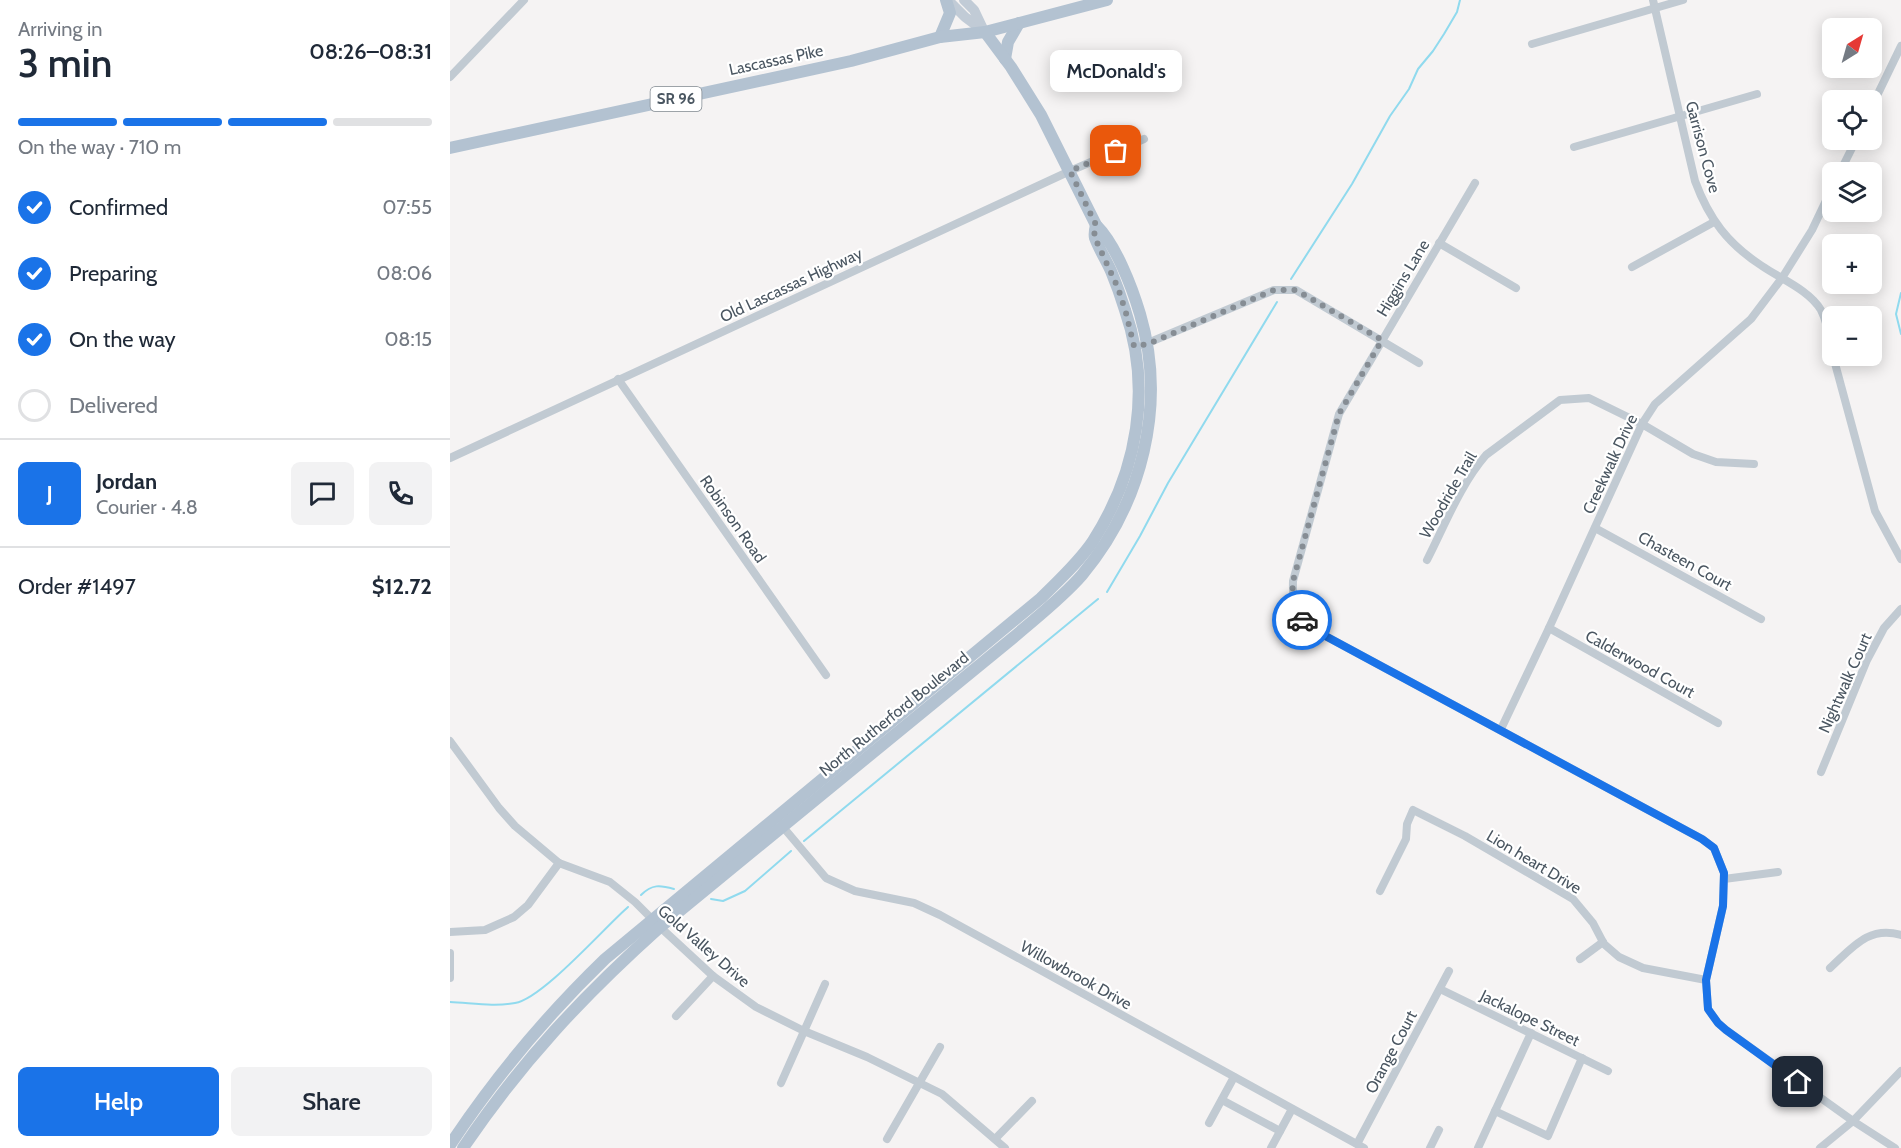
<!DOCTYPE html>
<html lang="en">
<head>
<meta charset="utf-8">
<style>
  :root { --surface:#fff; --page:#f2f2f3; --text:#1f2937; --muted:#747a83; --line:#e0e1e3; --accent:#1a73e8 }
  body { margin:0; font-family:Cabin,sans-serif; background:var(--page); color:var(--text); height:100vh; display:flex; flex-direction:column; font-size:22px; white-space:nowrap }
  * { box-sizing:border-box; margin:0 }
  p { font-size:20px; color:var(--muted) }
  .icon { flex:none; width:33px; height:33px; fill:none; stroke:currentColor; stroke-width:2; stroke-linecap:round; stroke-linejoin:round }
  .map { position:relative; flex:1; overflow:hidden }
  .details { display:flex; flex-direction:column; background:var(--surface); width:450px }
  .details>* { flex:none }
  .needle { width:39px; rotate:37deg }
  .buttons { position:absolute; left:1372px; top:18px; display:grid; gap:12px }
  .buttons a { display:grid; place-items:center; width:60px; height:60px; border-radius:9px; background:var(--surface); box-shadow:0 3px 15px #0003; font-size:30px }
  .pin { position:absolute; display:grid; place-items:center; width:51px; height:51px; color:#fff; margin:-26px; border-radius:12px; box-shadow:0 3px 9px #0006 }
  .courier { position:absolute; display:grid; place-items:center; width:60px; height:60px; margin:-30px; border:4px solid #1a73e8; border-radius:50%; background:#fff; color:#222; box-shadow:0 2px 8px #0007 }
  .bubble { position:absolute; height:42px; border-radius:9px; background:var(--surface); box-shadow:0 3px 15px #0003; font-size:20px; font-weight:600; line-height:42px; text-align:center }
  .summary em { font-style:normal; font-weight:600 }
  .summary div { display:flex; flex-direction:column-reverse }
  .summary { display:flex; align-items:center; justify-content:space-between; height:102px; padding:0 18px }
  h1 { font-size:39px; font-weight:600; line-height:45px }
  .bar { display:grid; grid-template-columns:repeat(4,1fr); gap:9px 6px; align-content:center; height:72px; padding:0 18px }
  .bar i { height:8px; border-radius:4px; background:var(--line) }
  .bar .active { background:var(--accent) }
  .bar p { grid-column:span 4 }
  .line { display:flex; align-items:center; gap:15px; padding:0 18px; border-top:2px solid var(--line) }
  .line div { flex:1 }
  .round { display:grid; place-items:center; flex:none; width:63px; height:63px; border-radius:9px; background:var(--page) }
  ol { padding:0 18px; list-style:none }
  li { display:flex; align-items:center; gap:18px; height:66px }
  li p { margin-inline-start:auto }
  li .icon { padding:6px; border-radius:50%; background:var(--accent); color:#fff; stroke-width:4 }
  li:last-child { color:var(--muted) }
  li i { width:33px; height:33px; border:3px solid var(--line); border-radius:50% }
  .action { display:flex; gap:12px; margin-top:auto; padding:12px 18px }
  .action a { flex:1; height:69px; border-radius:9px; background:var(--accent); color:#fff; font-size:24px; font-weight:600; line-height:69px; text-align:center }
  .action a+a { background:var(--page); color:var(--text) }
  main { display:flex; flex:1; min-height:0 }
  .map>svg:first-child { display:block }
</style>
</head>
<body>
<main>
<section class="details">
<div class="summary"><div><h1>3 min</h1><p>Arriving in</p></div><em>08:26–08:31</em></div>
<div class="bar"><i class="active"></i><i class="active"></i><i class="active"></i><i></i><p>On the way · 710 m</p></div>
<ol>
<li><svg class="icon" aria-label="check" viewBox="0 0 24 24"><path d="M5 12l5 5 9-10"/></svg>Confirmed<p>07:55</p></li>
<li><svg class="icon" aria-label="check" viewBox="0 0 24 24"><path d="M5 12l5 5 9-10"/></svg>Preparing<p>08:06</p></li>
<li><svg class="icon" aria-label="check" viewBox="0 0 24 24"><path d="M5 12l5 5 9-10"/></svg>On the way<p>08:15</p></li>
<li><i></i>Delivered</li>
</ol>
<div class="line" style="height:108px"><b class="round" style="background:var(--accent);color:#fff">J</b><div><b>Jordan</b><p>Courier · 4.8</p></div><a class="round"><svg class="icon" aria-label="chat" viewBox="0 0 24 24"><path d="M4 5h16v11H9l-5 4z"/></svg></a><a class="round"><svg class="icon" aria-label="phone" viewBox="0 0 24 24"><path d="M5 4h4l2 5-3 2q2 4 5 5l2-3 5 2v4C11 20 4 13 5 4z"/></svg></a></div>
<div class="line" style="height:78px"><div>Order #1497</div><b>$12.72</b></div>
<div class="action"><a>Help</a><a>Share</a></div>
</section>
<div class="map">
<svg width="1451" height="1148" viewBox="0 0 1451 1148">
  <rect width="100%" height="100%" fill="#f5f3f3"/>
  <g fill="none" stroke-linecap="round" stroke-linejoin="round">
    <g stroke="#90daee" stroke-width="2">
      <polyline points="841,279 902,184 940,116 959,89 968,69 983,51 994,34 1007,12 1010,0"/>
      <polyline points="1451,293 1446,314 1451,334"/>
      <polyline points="657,592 690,536 718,483 827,302"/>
      <polyline points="354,841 648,599"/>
      <path d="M191,895C202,884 210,885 224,889"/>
      <polyline points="261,899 273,901 295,891 341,851"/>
      <path d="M0,1002C22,1003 44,1007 65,1003C92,999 154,928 178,907"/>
    </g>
    <g stroke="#c1cad2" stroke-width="8">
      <path d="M1203,0L1245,181C1259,219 1278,244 1312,266C1331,279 1359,290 1371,310C1378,323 1380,341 1383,355"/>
      <polyline points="1082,44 1233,0"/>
      <polyline points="0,77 74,0"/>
      <polyline points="1422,106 1451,46"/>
      <polyline points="1124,147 1307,94"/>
      <polyline points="1390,172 1406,140"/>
      <path d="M1025,183L889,414L843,581C842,609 846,615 868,632L1252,839L1264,848L1274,873L1273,906L1256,980L1258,1009L1268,1023L1276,1030L1403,1121L1445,1148"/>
      <polyline points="989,243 1066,288"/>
      <polyline points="1182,267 1264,222"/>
      <polyline points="693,345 824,290 846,290 969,363"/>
      <polyline points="1383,356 1425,511 1451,559"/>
      <polyline points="168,379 376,675"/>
      <polyline points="0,458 620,171 694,139"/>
      <polyline points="1145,528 1311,619"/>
      <path d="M977,560C995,525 1010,485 1036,455L1110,400L1139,398L1192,424L1243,454L1266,462L1304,464"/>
      <polyline points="1099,628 1268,723"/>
      <polyline points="1051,729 1099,628 1192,424 1205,404 1301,319 1332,278 1362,230 1383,186"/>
      <polyline points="0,741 49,808 65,826 109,863 160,882 185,902 210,927 263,976 306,1007 354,1031 417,1057 492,1094 555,1148"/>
      <polyline points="1371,772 1417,660 1434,628 1451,609"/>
      <polyline points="333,827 376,878 405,891 464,903 490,915 914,1148"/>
      <polyline points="1274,879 1328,872"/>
      <polyline points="930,891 956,839 957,824 963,810 1015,836 1123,899 1143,923 1154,944 1169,957 1193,968 1256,980"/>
      <polyline points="0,932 35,930 64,917 78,905 109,863"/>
      <polyline points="0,953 0,978"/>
      <polyline points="1130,959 1153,942"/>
      <path d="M1380,968C1402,948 1419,925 1451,935"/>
      <polyline points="990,989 1158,1071"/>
      <polyline points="226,1016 263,976"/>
      <polyline points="331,1083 375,984"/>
      <polyline points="772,1100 830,1131"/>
      <polyline points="1045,1111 1098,1136 1132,1058"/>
      <polyline points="759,1123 784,1077"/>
      <polyline points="437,1139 490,1047"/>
      <polyline points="545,1139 582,1101"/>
      <polyline points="907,1144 999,971"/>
      <polyline points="821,1148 842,1109"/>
      <polyline points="980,1148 989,1130"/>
      <polyline points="1028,1148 1081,1033"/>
      <polyline points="1370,1148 1403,1121 1451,1071"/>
    </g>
    <g stroke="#c1cbd6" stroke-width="10">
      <polyline points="498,0 515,17 535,32"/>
      <polyline points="514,0 524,10 533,29"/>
    </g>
    <g stroke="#b3c2d1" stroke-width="12">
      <polyline points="490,37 500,13 496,0"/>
      <polyline points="555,59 558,42 569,23"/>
      <polyline points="0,148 401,61 490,37 535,32 657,0"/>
      <path d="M0,1145C45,1077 96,1016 155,959L591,598C609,580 629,562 643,541C688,471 702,388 675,310C671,297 666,283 661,271C656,260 649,249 645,238C644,234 645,229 646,225"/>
      <path d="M13,1148C71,1062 133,996 210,927L564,637C587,617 612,598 632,575C692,503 717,405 690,314C682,287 666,245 646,225L591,115L561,67L535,32"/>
    </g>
  </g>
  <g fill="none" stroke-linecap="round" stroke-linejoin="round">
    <polyline stroke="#868d94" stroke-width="6" stroke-dasharray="0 10.8" points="666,151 620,171 646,225 644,236 668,288 676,313 684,346 698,344 824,290 846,290 932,340 889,414 843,581 842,598 852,620"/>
    <polyline stroke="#1a73e8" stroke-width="8" points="852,620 868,632 1252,839 1264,848 1274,873 1273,906 1256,980 1258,1009 1268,1023 1276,1030 1348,1082"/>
  </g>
  <g text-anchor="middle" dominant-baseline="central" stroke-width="4.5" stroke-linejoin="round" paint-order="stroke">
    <rect fill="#fff" stroke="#808990" stroke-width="1.5" x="200.5" y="87" width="51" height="24" rx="4.5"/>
    <g font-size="15" font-weight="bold" fill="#4a5661">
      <text x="226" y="99">SR 96</text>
    </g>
    <g font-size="16" fill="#4a5661" stroke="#fff">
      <text transform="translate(326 60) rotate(-12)">Lascassas Pike</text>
      <text transform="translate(1253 147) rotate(75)">Garrison Cove</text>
      <text transform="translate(953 278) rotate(-59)">Higgins Lane</text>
      <text transform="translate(341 285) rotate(-25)">Old Lascassas Highway</text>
      <text transform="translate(1160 464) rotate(-65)">Creekwalk Drive</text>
      <text transform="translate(998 495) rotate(-60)">Woodride Trail</text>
      <text transform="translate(283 519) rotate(55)">Robinson Road</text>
      <text transform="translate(1235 561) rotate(29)">Chasteen Court</text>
      <text transform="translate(1190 664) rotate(29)">Calderwood Court</text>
      <text transform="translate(1395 683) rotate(-66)">Nightwalk Court</text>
      <text transform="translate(444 714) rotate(-39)">North Rutherford Boulevard</text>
      <text transform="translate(1084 862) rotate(31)">Lion heart Drive</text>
      <text transform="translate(254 946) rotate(41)">Gold Valley Drive</text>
      <text transform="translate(626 975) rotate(29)">Willowbrook Drive</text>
      <text transform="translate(1080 1018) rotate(26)">Jackalope Street</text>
      <text transform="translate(941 1052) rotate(-62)">Orange Court</text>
    </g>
  </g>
</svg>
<div class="buttons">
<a><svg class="needle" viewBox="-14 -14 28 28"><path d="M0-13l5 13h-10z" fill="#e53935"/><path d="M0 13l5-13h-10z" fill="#747a83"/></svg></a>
<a><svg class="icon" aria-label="locate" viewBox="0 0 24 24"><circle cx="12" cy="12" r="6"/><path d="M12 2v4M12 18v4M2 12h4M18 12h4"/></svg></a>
<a><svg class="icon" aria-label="layers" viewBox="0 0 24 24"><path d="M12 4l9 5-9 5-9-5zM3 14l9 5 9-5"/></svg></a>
<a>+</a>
<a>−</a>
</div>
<div class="pin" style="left:666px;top:151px;background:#ea580c"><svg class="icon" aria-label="bag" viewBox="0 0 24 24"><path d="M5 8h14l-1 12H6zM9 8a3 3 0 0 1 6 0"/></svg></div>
<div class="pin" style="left:1348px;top:1082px;background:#1f2937"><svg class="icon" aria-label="home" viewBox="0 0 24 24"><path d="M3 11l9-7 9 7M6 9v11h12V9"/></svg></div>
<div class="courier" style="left:852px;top:620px"><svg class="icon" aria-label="car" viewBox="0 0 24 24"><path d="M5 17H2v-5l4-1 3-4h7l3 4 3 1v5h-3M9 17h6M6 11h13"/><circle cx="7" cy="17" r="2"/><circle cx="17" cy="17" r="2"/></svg></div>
<div class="bubble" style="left:600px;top:50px;width:132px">McDonald's</div>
</div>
</main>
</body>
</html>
